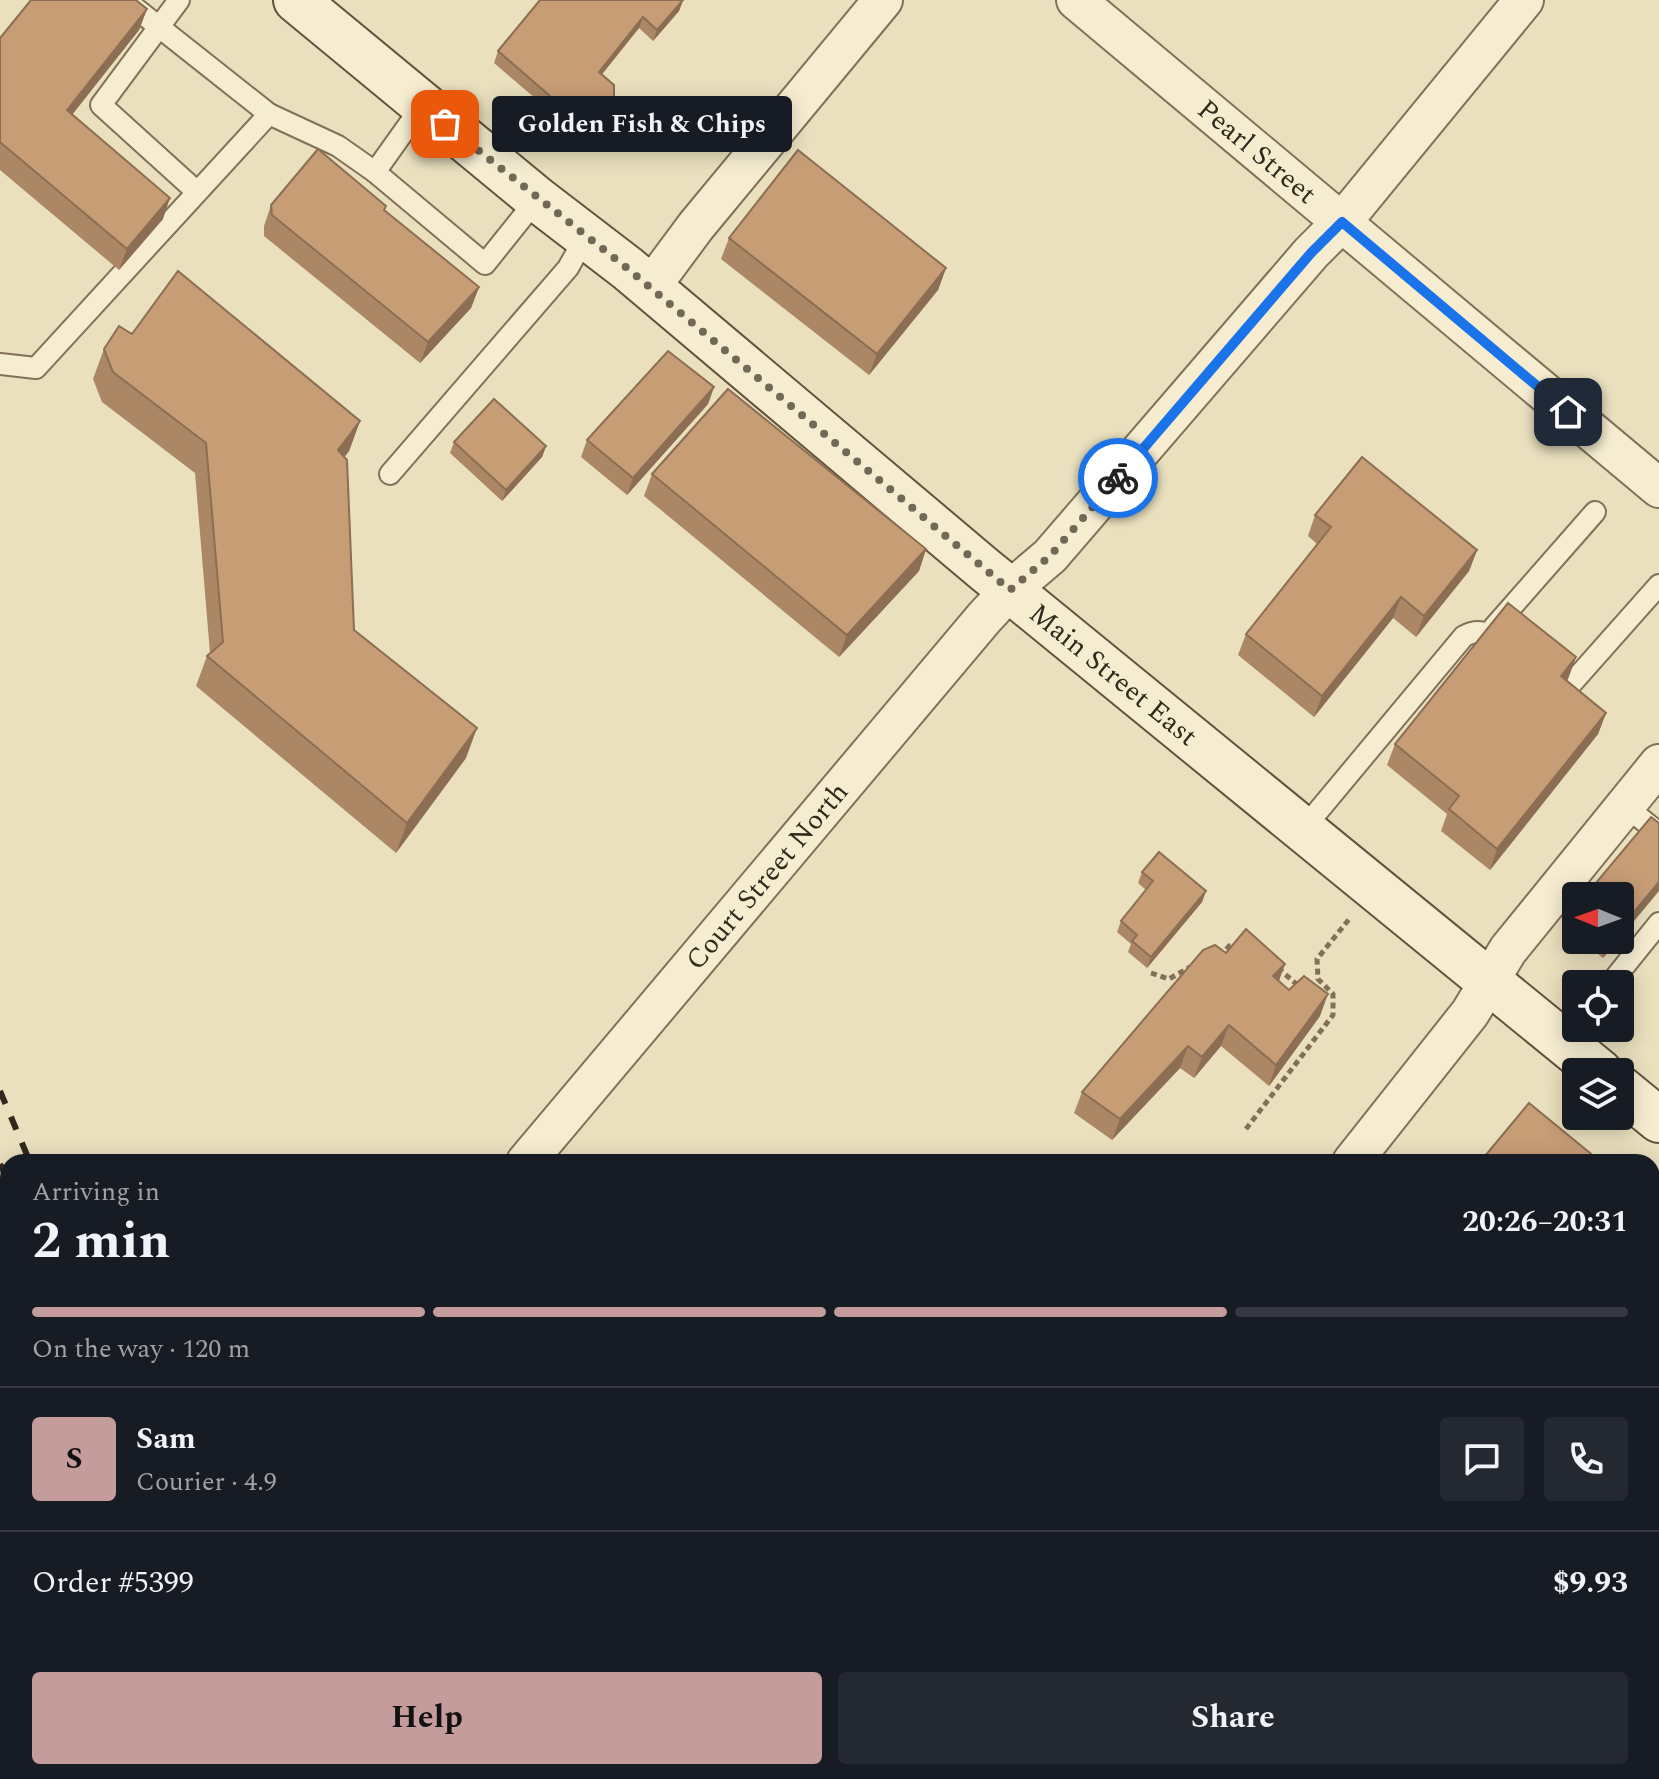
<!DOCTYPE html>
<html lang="en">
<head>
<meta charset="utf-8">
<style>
  :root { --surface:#171b24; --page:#242831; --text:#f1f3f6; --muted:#9ea1a6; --line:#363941; --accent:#c49c9b }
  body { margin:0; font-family:Spectral,serif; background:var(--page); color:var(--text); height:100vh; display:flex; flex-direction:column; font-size:30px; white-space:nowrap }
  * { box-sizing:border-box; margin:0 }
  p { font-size:26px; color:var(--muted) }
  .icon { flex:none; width:44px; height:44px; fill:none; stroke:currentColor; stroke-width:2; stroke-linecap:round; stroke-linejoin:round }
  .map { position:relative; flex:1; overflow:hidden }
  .details { position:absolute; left:0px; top:1154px; width:1660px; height:626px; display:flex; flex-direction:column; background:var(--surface); border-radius:24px 24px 0 0; box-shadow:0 4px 20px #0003 }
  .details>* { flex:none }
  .needle { width:52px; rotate:271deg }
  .controls { position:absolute; left:1562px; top:882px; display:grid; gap:16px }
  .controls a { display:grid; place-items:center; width:72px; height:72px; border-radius:8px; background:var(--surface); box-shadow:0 4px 20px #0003; font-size:40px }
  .pin { position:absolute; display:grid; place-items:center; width:68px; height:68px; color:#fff; margin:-34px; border-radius:16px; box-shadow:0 4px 12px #0006 }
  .courier { position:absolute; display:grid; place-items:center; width:80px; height:80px; margin:-40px; border:6px solid #1a73e8; border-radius:50%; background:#fff; color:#222; box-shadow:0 2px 10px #0007 }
  .bubble { position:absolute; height:56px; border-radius:8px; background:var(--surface); box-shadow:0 4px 20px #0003; font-size:26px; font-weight:700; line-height:56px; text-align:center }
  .head em { font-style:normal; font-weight:700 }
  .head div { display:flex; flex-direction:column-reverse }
  .head { display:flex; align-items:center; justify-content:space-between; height:136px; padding:0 32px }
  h1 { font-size:52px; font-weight:700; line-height:60px }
  .bar { display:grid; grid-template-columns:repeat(4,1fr); gap:12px 8px; align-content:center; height:96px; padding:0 32px }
  .bar i { height:10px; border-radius:6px; background:var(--line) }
  .bar .on { background:var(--accent) }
  .bar p { grid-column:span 4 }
  .line { display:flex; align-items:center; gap:20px; padding:0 32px; border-top:2px solid var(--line) }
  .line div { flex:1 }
  .round { display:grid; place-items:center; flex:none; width:84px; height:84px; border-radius:8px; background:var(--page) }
  .primary-button { display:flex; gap:16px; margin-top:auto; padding:16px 32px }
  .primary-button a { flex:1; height:92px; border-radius:8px; background:var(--accent); color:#111; font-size:32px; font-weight:700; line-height:92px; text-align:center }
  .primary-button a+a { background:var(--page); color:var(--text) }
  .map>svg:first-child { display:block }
</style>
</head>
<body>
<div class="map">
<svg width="1659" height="1779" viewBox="0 0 1659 1779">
  <rect width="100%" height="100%" fill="#eae0be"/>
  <polygon fill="#bec793" points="8,1746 8,1772 237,1772 241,1779 0,1779 0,1758"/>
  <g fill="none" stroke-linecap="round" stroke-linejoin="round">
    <polyline stroke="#6a8983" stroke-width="10" points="1652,1341 1659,1341"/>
    <g stroke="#827158" stroke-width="24">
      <g id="service">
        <polyline points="125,0 269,114"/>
        <polyline points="179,0 101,105 196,191"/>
        <polyline points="375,172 422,106"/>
        <polyline points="0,364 36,368 269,114 338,146 375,172 485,264 537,199"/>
        <polyline points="390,474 568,268 586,236"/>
        <polyline points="1494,627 1595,512"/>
        <polyline points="1552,682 1564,692 1659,585"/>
        <polyline points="1625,806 1659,833"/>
        <path d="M1304,828L1464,636C1481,627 1490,634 1504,645"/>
        <polyline points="1610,984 1659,923"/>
      </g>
    </g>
    <g stroke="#827158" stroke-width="42">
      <g id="minor">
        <path id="s1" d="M1076,0L1659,488"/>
        <polyline points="650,288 696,226 883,0"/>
        <path id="s2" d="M526,1162L984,618L1010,590L1050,556L1311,253L1342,222L1524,0"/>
        <polyline points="1352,1162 1470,1013 1508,950 1659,764"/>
        <polyline points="943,1772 948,1779"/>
      </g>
    </g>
    <g stroke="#63523c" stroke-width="48">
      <g id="secondary">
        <path id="s3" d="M296,0L537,199L627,268L984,569L1600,1072"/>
        <polyline points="1620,1088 1659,1120"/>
      </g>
    </g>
    <g stroke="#827158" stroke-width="5" stroke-dasharray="6 4" stroke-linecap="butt">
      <polyline points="1220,957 1229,946 1237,944"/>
      <polyline points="1278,968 1301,988"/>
      <polyline points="1151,973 1169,979 1190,967"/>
      <polyline points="1246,1129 1333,1015 1333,994 1318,979 1317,959 1350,918"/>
      <polyline points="1652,1635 1659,1636"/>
    </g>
    <use href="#service" stroke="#f6edd1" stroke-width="20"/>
    <use href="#minor" stroke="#f6edd1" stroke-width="38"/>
    <use href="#secondary" stroke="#f6edd1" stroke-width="44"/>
    <g stroke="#32281c" stroke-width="6" stroke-dasharray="14 14" stroke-linecap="butt">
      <polyline points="0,1091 30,1162"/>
      <polyline points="0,1164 8,1180"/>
      <polyline points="310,1772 314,1779"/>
      <polyline points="335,1772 338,1779"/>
    </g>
  </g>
  <g fill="#ab8765">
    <polygon points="683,0 679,11 653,41 639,28 602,74 614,96 610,107 584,140 494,63 498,51"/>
    <polygon points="147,9 139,30 72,115 163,219 119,270 0,170 0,38"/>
    <polygon points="271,205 384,210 479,287 471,308 420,363 264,236 264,226"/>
    <polygon points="729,238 946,268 938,290 869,375 721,259"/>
    <polygon points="132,334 360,421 349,451 344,457 354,630 466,758 396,853 196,686 207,656 210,653 195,473 102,402 93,379 104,349"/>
    <polygon points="714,387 708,404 627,495 581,457 587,440"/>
    <polygon points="454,442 546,446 542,457 502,501 450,453"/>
    <polygon points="652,474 926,549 919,571 839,657 644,496"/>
    <polygon points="1315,515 1477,550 1469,571 1416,637 1393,618 1314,717 1238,655 1246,634 1317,544 1308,536"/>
    <polygon points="1576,657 1567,681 1606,713 1598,734 1490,870 1441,831 1447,814 1387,765 1395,744"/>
    <polygon points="1142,872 1206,891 1202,902 1147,968 1128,952 1131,944 1117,932 1121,921 1146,890 1138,883"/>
    <polygon points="1576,907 1576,936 1567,928 1573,911"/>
    <polygon points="1581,940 1618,940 1603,958"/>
    <polygon points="1226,953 1285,964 1279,981 1320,1016 1269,1086 1221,1046 1194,1078 1180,1068 1112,1140 1074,1113 1082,1092"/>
    <polygon points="623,1772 707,1772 700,1779 630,1779"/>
    <polygon points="1130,1772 1249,1772 1243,1779 1139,1779"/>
  </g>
  <g fill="#8b6e53">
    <polygon points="683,0 679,11 653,41 657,30"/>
    <polygon points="147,9 139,30 59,131 67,110"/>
    <polygon points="643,17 639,28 595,83 599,72"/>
    <polygon points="614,96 610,107 584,140 588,129"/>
    <polygon points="170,198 163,219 119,270 127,249"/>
    <polygon points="946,268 938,290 869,375 877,354"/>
    <polygon points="479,287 471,308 420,363 428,342"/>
    <polygon points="714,387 708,404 627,495 633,478"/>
    <polygon points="360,421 349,451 327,480 338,450"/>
    <polygon points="546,446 542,457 502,501 506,490"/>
    <polygon points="926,549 919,571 839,657 847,635"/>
    <polygon points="1477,550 1469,571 1416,637 1424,616"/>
    <polygon points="1401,597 1393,618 1314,717 1322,696"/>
    <polygon points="1576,657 1568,679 1553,698 1561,676"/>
    <polygon points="1606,713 1598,734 1490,870 1497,849"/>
    <polygon points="477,728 466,758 396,853 407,823"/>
    <polygon points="1659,882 1659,891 1620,938 1620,929"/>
    <polygon points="1206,891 1202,902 1147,968 1151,957"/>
    <polygon points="1611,940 1618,940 1603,958 1609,942"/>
    <polygon points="1285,964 1277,985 1273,976"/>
    <polygon points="1328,994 1320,1016 1269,1086 1276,1065"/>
    <polygon points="1229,1025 1221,1046 1194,1078 1202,1057"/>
    <polygon points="1188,1046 1180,1068 1112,1140 1120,1119"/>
    <polygon points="694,1772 707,1772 700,1779 688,1779"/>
    <polygon points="1174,1772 1177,1772 1175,1779 1171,1779"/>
    <polygon points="1234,1772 1249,1772 1243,1779 1228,1779"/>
  </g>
  <g fill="#c79d76" stroke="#8b6e53" stroke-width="2">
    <polygon points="31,0 136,0 147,9 67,110 170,198 127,249 0,142 0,38"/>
    <polygon points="540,0 683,0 657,30 643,17 599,72 614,85 614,96 588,129 498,51"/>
    <polygon points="318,149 386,206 384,210 479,287 428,342 272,215 271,205"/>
    <polygon points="798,150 946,268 877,354 729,238"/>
    <polygon points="178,271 360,421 338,450 347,460 354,630 477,728 407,823 207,656 223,642 206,443 113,372 104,349 119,326 132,334"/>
    <polygon points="668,351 714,387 633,478 587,440"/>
    <polygon points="728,389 926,549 847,635 652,474"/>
    <polygon points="494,399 546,446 506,490 454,442"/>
    <polygon points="1362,457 1477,550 1424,616 1401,597 1322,696 1246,634 1331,527 1315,515"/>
    <polygon points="1508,603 1576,657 1561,676 1606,713 1497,849 1449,809 1459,796 1395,744"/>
    <polygon points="1651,817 1659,823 1659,882 1620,929 1620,896 1585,896"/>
    <polygon points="1159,852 1206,891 1151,957 1132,941 1137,935 1121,921 1153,881 1142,872"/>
    <polygon points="1246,929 1285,964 1273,976 1289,990 1304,976 1328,994 1276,1065 1229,1025 1202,1057 1188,1046 1120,1119 1082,1092 1203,950 1215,945 1226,953"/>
    <polygon points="1529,1103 1601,1162 1480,1162"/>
    <polygon points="653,1772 694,1772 688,1779 660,1779"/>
    <polygon points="1192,1772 1234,1772 1228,1779 1200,1779"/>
  </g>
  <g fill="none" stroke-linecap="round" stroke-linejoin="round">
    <polyline stroke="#726855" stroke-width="8" stroke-dasharray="0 14.4" points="445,124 627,268 1010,590 1050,556 1118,478"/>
    <polyline stroke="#1a73e8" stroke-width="10" points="1118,478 1311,253 1342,222 1568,412"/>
  </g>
  <g text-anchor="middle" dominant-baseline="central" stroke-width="6" stroke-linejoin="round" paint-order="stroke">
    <g font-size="28" fill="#32281c" stroke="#f2eacd">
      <text stroke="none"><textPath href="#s1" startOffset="236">Pearl Street</textPath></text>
      <text stroke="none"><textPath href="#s3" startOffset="1060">Main Street East</textPath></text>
      <text stroke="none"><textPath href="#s2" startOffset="374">Court Street North</textPath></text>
    </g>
  </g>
</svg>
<div class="controls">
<a><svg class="needle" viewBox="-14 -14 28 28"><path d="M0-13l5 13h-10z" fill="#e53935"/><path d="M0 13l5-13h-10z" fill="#9ea1a6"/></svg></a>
<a><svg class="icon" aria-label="locate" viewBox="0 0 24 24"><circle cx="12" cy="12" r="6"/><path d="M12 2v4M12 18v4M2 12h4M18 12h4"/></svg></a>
<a><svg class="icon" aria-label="layers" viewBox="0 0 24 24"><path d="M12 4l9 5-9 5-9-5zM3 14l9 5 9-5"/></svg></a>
</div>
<div class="pin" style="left:445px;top:124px;background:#ea580c"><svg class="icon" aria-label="bag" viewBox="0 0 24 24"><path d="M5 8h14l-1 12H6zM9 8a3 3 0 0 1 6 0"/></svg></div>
<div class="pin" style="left:1568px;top:412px;background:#1f2937"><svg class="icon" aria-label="home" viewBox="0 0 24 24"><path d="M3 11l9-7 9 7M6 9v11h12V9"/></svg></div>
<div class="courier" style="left:1118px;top:478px"><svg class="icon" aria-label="bike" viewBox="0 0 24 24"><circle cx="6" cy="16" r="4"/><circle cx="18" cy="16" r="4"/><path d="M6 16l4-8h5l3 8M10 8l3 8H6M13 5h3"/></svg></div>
<div class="bubble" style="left:492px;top:96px;width:300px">Golden Fish &amp; Chips</div>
<section class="details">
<div class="head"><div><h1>2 min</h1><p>Arriving in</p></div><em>20:26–20:31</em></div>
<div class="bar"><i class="on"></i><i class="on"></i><i class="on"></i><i></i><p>On the way · 120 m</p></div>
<div class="line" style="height:144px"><b class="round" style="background:var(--accent);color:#111">S</b><div><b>Sam</b><p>Courier · 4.9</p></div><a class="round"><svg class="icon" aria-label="chat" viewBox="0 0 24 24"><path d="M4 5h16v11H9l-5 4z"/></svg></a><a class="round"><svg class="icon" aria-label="phone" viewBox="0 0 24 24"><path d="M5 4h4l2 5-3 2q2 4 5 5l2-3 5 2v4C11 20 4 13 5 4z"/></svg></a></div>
<div class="line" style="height:104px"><div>Order #5399</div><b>$9.93</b></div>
<div class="primary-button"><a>Help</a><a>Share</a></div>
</section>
</div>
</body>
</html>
